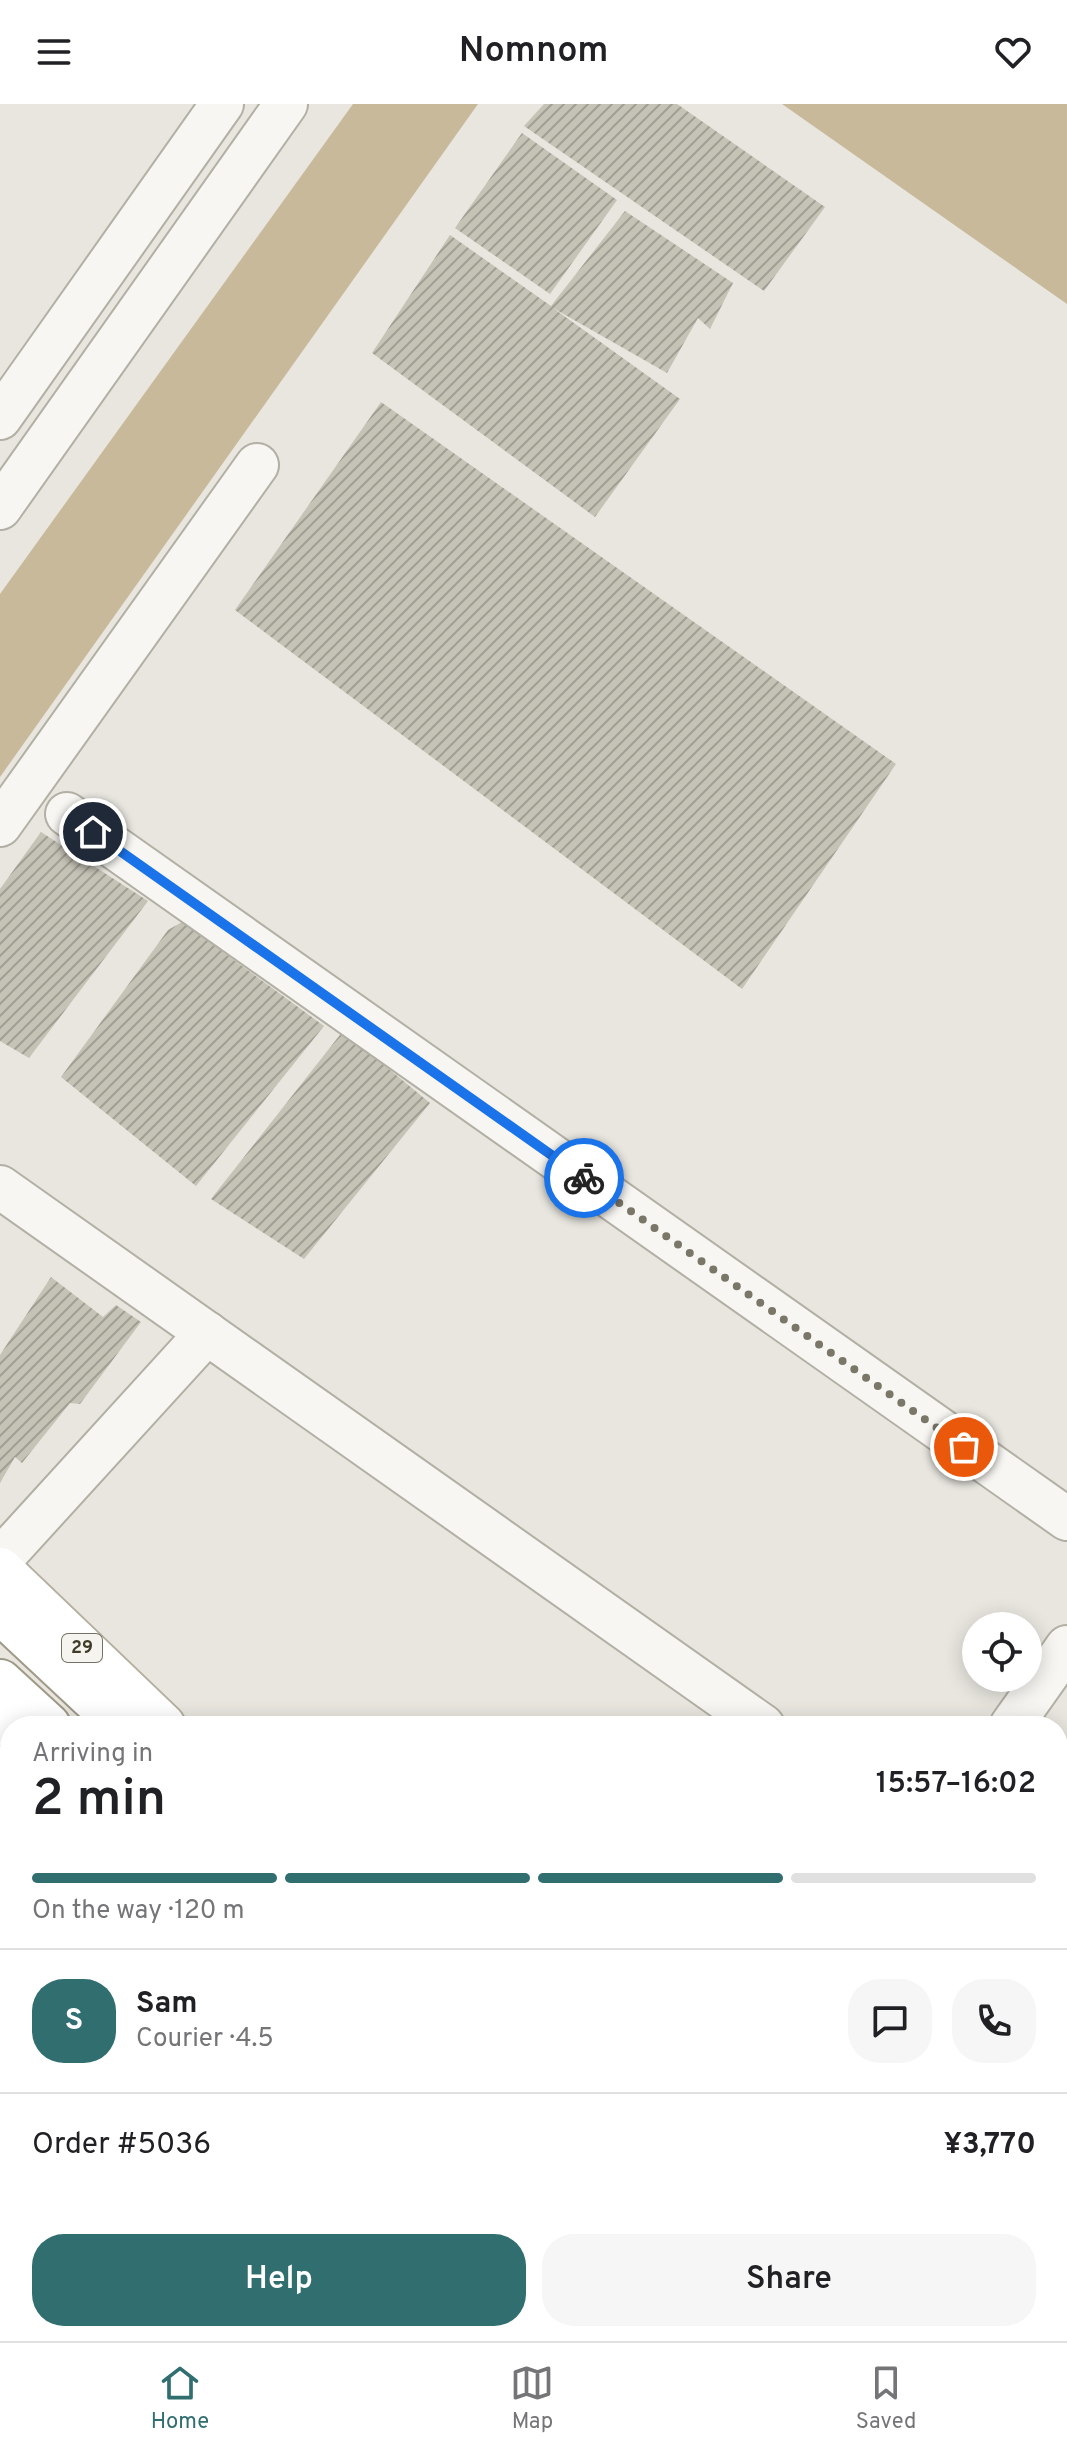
<!DOCTYPE html>
<html lang="en">
<head>
<meta charset="utf-8">
<style>
  :root { --surface:#fff; --page:#f6f6f6; --text:#202124; --muted:#757577; --line:#e0e0e0; --accent:#306e70 }
  body { margin:0; font-family:Overpass,sans-serif; background:var(--page); color:var(--text); height:100vh; display:flex; flex-direction:column; font-size:30px; white-space:nowrap }
  * { box-sizing:border-box; margin:0 }
  p { font-size:26px; color:var(--muted) }
  .icon { flex:none; width:44px; height:44px; fill:none; stroke:currentColor; stroke-width:2; stroke-linecap:round; stroke-linejoin:round }
  .map { position:relative; flex:1; overflow:hidden }
  .sheet { position:absolute; left:0px; top:1612px; width:1068px; height:626px; display:flex; flex-direction:column; background:var(--surface); border-radius:32px 32px 0 0; box-shadow:0 4px 20px #0003 }
  .sheet>* { flex:none }
  .buttons { position:absolute; left:962px; top:1508px; display:grid; gap:16px }
  .buttons a { display:grid; place-items:center; width:80px; height:80px; border-radius:50%; background:var(--surface); box-shadow:0 4px 20px #0003; font-size:40px }
  .pin { position:absolute; display:grid; place-items:center; width:68px; height:68px; color:#fff; margin:-34px; border:4px solid #fff; border-radius:50%; box-shadow:0 2px 8px #0007 }
  .courier { position:absolute; display:grid; place-items:center; width:80px; height:80px; margin:-40px; border:6px solid #1a73e8; border-radius:50%; background:#fff; color:#222; box-shadow:0 2px 10px #0007 }
  .summary em { font-style:normal; font-weight:600 }
  .summary div { display:flex; flex-direction:column-reverse }
  .summary { display:flex; align-items:center; justify-content:space-between; height:136px; padding:0 32px }
  h1 { font-size:52px; font-weight:600; line-height:60px }
  .bar { display:grid; grid-template-columns:repeat(4,1fr); gap:12px 8px; align-content:center; height:96px; padding:0 32px }
  .bar i { height:10px; border-radius:6px; background:var(--line) }
  .bar .on { background:var(--accent) }
  .bar p { grid-column:span 4 }
  .line { display:flex; align-items:center; gap:20px; padding:0 32px; border-top:2px solid var(--line) }
  .line div { flex:1 }
  .round { display:grid; place-items:center; flex:none; width:84px; height:84px; border-radius:32px; background:var(--page) }
  .action { display:flex; gap:16px; margin-top:auto; padding:16px 32px }
  .action a { flex:1; height:92px; border-radius:32px; background:var(--accent); color:#fff; font-size:32px; font-weight:600; line-height:92px; text-align:center }
  .action a+a { background:var(--page); color:var(--text) }
  header { display:flex; justify-content:space-between; align-items:center; height:104px; padding:0 32px; background:var(--surface); font-size:36px; font-weight:600 }
  .menu { display:flex; justify-content:space-around; align-items:center; height:112px; border-top:2px solid var(--line); background:var(--surface); font-size:22px; color:var(--muted) }
  .menu a { display:grid; justify-items:center; gap:4px }
  .menu .on { color:var(--accent) }
  .map>svg:first-child { display:block }
</style>
</head>
<body>
<header><svg class="icon" aria-label="menu" viewBox="0 0 24 24"><path d="M4 6h16M4 12h16M4 18h16"/></svg>Nomnom<svg class="icon" aria-label="heart" viewBox="0 0 24 24"><path d="M12 20l-8-8c-3-5 5-10 8-4 3-6 11-1 8 4z"/></svg></header>
<div class="map">
<svg width="1067" height="2237" viewBox="0 0 1067 2237">
  <defs>
    <pattern id="building-hatch" width="6" height="6" patternUnits="userSpaceOnUse" patternTransform="scale(2)"><rect width="6" height="6" fill="#c5c2b6"/><path d="M-1 1l2-2M0 6l6-6M5 7l2-2" fill="none" stroke="#a19f94"/></pattern>
  </defs>
  <rect width="100%" height="100%" fill="#e8e6df"/>
  <g fill="#c8b99a">
    <polygon points="353,0 478,0 0,673 0,490"/>
    <polygon points="782,0 1067,0 1067,200"/>
  </g>
  <g fill="none" stroke-linecap="round" stroke-linejoin="round">
    <polyline stroke="#c8b99a" stroke-width="10" points="592,2228 603,2237"/>
  </g>
  <g fill="url(#building-hatch)">
    <polygon points="544,0 677,0 825,103 764,187 524,22"/>
    <polygon points="522,29 617,96 550,190 455,124"/>
    <polygon points="625,107 733,179 710,225 698,214 667,269 553,204 680,295 595,413 372,249 450,131 551,202"/>
    <polygon points="381,298 896,660 742,885 235,506"/>
    <polygon points="41,728 148,797 29,954 0,937 0,785"/>
    <polygon points="182,818 324,922 196,1082 61,973 168,826"/>
    <polygon points="343,927 430,999 304,1155 211,1095"/>
    <polygon points="51,1173 103,1213 116,1201 141,1218 80,1300 70,1299 22,1359 15,1353 0,1379 0,1251"/>
  </g>
  <g fill="none" stroke-linecap="round" stroke-linejoin="round">
    <g stroke="#b2afa4" stroke-width="46">
      <g id="minor">
        <polyline points="0,314 222,0"/>
        <polyline points="0,404 286,0"/>
        <polyline points="67,710 1067,1415"/>
        <polyline points="0,721 257,361"/>
        <polyline points="0,1083 763,1622"/>
        <polyline points="0,1456 207,1229"/>
        <polyline points="1011,1622 1067,1543"/>
        <polyline points="0,2211 10,2198"/>
        <polyline points="232,2237 238,2228"/>
        <polyline points="420,2237 425,2228"/>
      </g>
    </g>
    <g stroke="#b4af9e" stroke-width="48">
      <g id="major">
        <polyline points="0,1466 163,1622"/>
        <polyline points="0,1612 11,1622"/>
        <polyline points="725,2228 738,2237"/>
        <polyline points="904,2228 916,2237"/>
      </g>
    </g>
    <g stroke="#9f9987" stroke-width="48">
      <g id="highway">
        <polyline points="0,1507 123,1622"/>
        <polyline points="0,1578 48,1622"/>
        <polyline points="768,2228 780,2237"/>
        <polyline points="854,2228 866,2237"/>
        <polyline points="935,2228 949,2237"/>
      </g>
    </g>
    <use href="#minor" stroke="#f7f6f2" stroke-width="42"/>
    <use href="#major" stroke="#fff" stroke-width="44"/>
    <use href="#highway" stroke="#fff" stroke-width="44"/>
  </g>
  <g fill="none" stroke-linecap="round" stroke-linejoin="round">
    <polyline stroke="#7a7768" stroke-width="8" stroke-dasharray="0 14.4" points="584,1074 964,1343"/>
    <polyline stroke="#1a73e8" stroke-width="10" points="93,728 584,1074"/>
  </g>
  <g text-anchor="middle" dominant-baseline="central" stroke-width="8" stroke-linejoin="round" paint-order="stroke">
    <rect fill="#f6f4ef" stroke="#767264" stroke-width="2" x="62" y="1530" width="40" height="28" rx="6"/>
    <g font-size="18" font-weight="bold" fill="#3f3b28">
      <text x="82" y="1544">29</text>
    </g>
  </g>
</svg>
<div class="buttons">
<a><svg class="icon" aria-label="locate" viewBox="0 0 24 24"><circle cx="12" cy="12" r="6"/><path d="M12 2v4M12 18v4M2 12h4M18 12h4"/></svg></a>
</div>
<div class="pin" style="left:964px;top:1343px;background:#ea580c"><svg class="icon" aria-label="bag" viewBox="0 0 24 24"><path d="M5 8h14l-1 12H6zM9 8a3 3 0 0 1 6 0"/></svg></div>
<div class="pin" style="left:93px;top:728px;background:#1f2937"><svg class="icon" aria-label="home" viewBox="0 0 24 24"><path d="M3 11l9-7 9 7M6 9v11h12V9"/></svg></div>
<div class="courier" style="left:584px;top:1074px"><svg class="icon" aria-label="bike" viewBox="0 0 24 24"><circle cx="6" cy="16" r="4"/><circle cx="18" cy="16" r="4"/><path d="M6 16l4-8h5l3 8M10 8l3 8H6M13 5h3"/></svg></div>
<section class="sheet">
<div class="summary"><div><h1>2 min</h1><p>Arriving in</p></div><em>15:57–16:02</em></div>
<div class="bar"><i class="on"></i><i class="on"></i><i class="on"></i><i></i><p>On the way · 120 m</p></div>
<div class="line" style="height:144px"><b class="round" style="background:var(--accent);color:#fff">S</b><div><b>Sam</b><p>Courier · 4.5</p></div><a class="round"><svg class="icon" aria-label="chat" viewBox="0 0 24 24"><path d="M4 5h16v11H9l-5 4z"/></svg></a><a class="round"><svg class="icon" aria-label="phone" viewBox="0 0 24 24"><path d="M5 4h4l2 5-3 2q2 4 5 5l2-3 5 2v4C11 20 4 13 5 4z"/></svg></a></div>
<div class="line" style="height:104px"><div>Order #5036</div><b>¥3,770</b></div>
<div class="action"><a>Help</a><a>Share</a></div>
</section>
</div>
<nav class="menu">
<a class="on"><svg class="icon" aria-label="home" viewBox="0 0 24 24"><path d="M3 11l9-7 9 7M6 9v11h12V9"/></svg>Home</a>
<a><svg class="icon" aria-label="map" viewBox="0 0 24 24"><path d="M3 6l6-2 6 2 6-2v14l-6 2-6-2-6 2zM9 4v14M15 6v14"/></svg>Map</a>
<a><svg class="icon" aria-label="saved" viewBox="0 0 24 24"><path d="M7 4h10v16l-5-4-5 4z"/></svg>Saved</a>
</nav>
</body>
</html>
